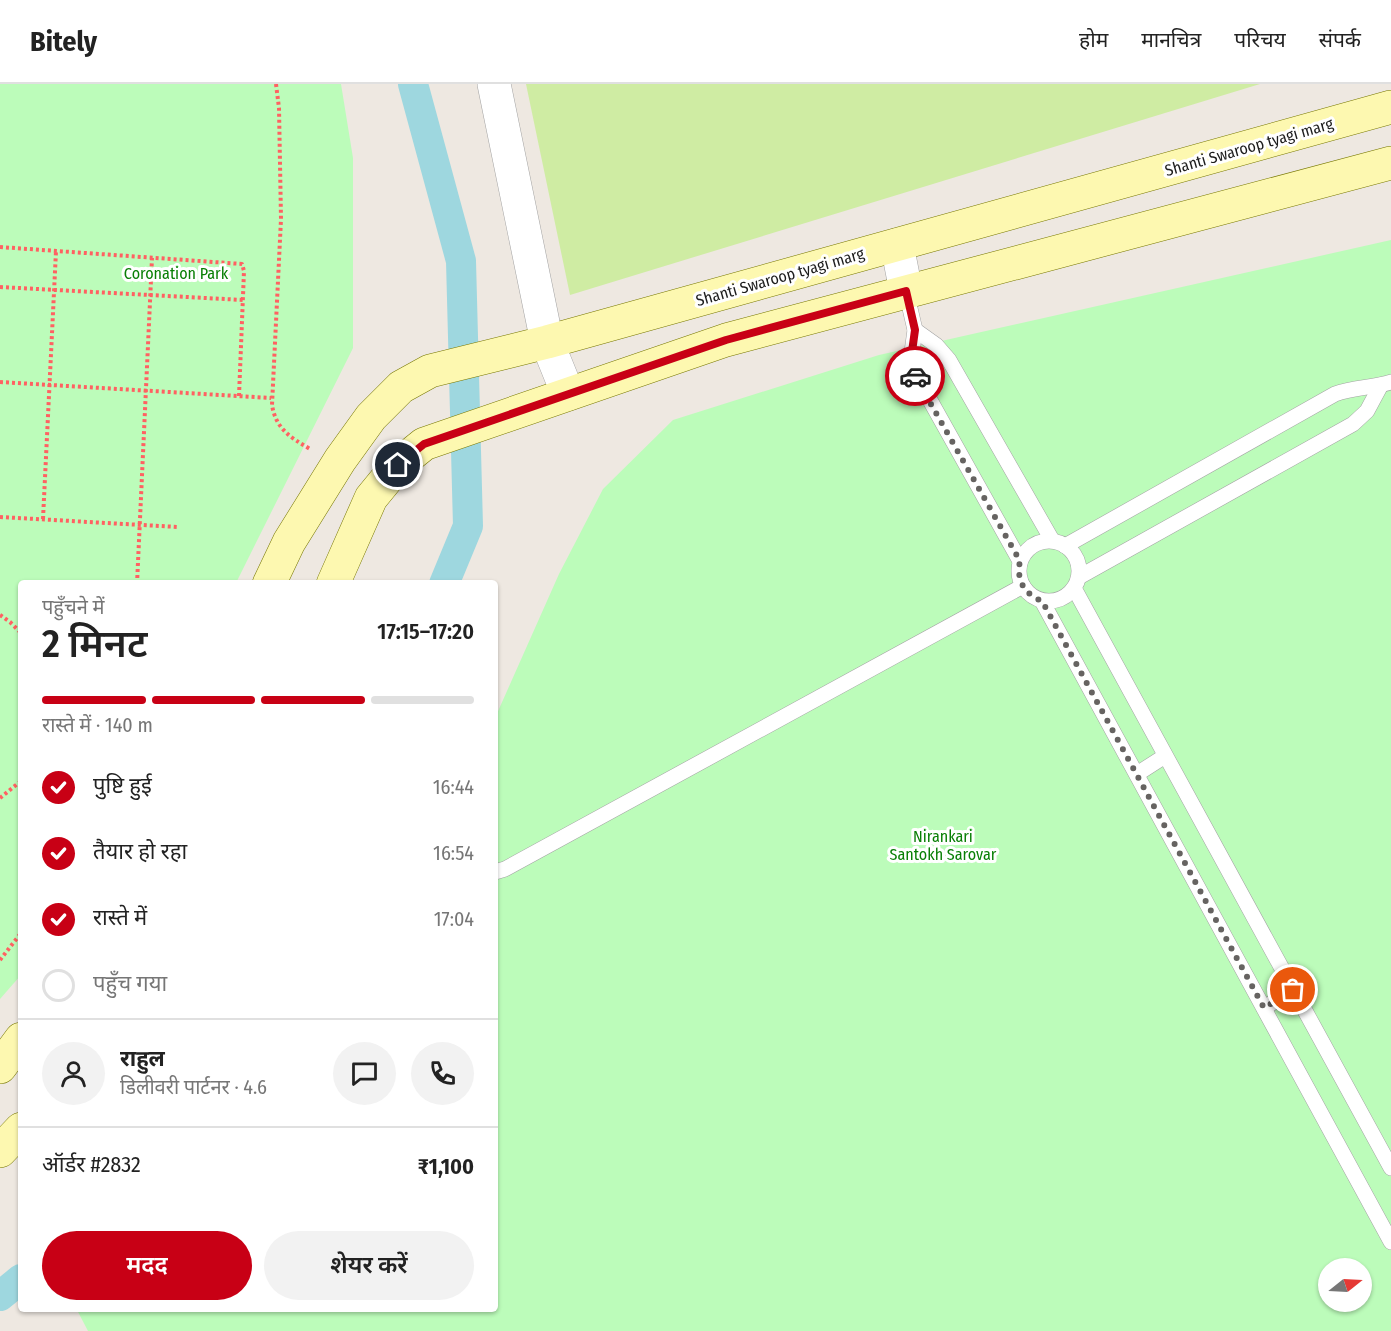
<!DOCTYPE html>
<html lang="hi">
<head>
<meta charset="utf-8">
<style>
  :root { --surface:#fff; --page:#f2f2f2; --text:#222; --muted:#767676; --line:#e0e0e0; --accent:#c80015 }
  body { margin:0; font-family:"Fira Sans Condensed","Noto Sans Devanagari",sans-serif; background:var(--page); color:var(--text); height:100vh; display:flex; flex-direction:column; font-size:22px; white-space:nowrap }
  * { box-sizing:border-box; margin:0 }
  p { font-size:20px; color:var(--muted) }
  .icon { flex:none; width:33px; height:33px; fill:none; stroke:currentColor; stroke-width:2; stroke-linecap:round; stroke-linejoin:round }
  .map { position:relative; flex:1; overflow:hidden }
  .details { position:absolute; left:18px; top:496px; width:480px; height:732px; display:flex; flex-direction:column; background:var(--surface); border-radius:6px; box-shadow:0 2px 4px #0004 }
  .details>* { flex:none }
  .needle { width:39px; rotate:72deg }
  .fabs { position:absolute; left:1318px; top:1174px; display:grid; gap:12px }
  .fabs a { display:grid; place-items:center; width:54px; height:54px; border-radius:50%; background:var(--surface); box-shadow:0 2px 4px #0004; font-size:30px }
  .pin { position:absolute; display:grid; place-items:center; width:51px; height:51px; color:#fff; margin:-26px; border:3px solid #fff; border-radius:50%; box-shadow:0 2px 6px #0007 }
  .courier { position:absolute; display:grid; place-items:center; width:60px; height:60px; margin:-30px; border:4px solid #c80015; border-radius:50%; background:#fff; color:#222; box-shadow:0 2px 8px #0007 }
  .overview em { font-style:normal; font-weight:600 }
  .overview div { display:flex; flex-direction:column-reverse }
  .overview { display:flex; align-items:center; justify-content:space-between; height:102px; padding:0 24px }
  h1 { font-size:39px; font-weight:600; line-height:45px }
  .bar { display:grid; grid-template-columns:repeat(4,1fr); gap:9px 6px; align-content:center; height:72px; padding:0 24px }
  .bar i { height:8px; border-radius:4px; background:var(--line) }
  .bar .active { background:var(--accent) }
  .bar p { grid-column:span 4 }
  .line { display:flex; align-items:center; gap:15px; padding:0 24px; border-top:2px solid var(--line) }
  .line div { flex:1 }
  .round { display:grid; place-items:center; flex:none; width:63px; height:63px; border-radius:32px; background:var(--page) }
  ol { padding:0 24px; list-style:none }
  li { display:flex; align-items:center; gap:18px; height:66px }
  li p { margin-inline-start:auto }
  li .icon { padding:6px; border-radius:50%; background:var(--accent); color:#fff; stroke-width:4 }
  li:last-child { color:var(--muted) }
  li i { width:33px; height:33px; border:3px solid var(--line); border-radius:50% }
  .action { display:flex; gap:12px; margin-top:auto; padding:12px 24px }
  .action a { flex:1; height:69px; border-radius:36px; background:var(--accent); color:#fff; font-size:24px; font-weight:600; line-height:69px; text-align:center }
  .action a+a { background:var(--page); color:var(--text) }
  header { display:flex; align-items:center; gap:36px; box-sizing:border-box; height:84px; padding:0 30px; background:var(--surface); border-bottom:2px solid var(--line) }
  header strong { font-size:28px }
  nav { display:flex; gap:33px; margin-inline-start:auto; font-size:21px }
  .map>svg:first-child { display:block }
</style>
</head>
<body>
<header>
<strong>Bitely</strong>
<nav><a>होम</a><a>मानचित्र</a><a>परिचय</a><a>संपर्क</a></nav>
</header>
<div class="map">
<svg width="1391" height="1247" viewBox="0 0 1391 1247">
  <rect width="100%" height="100%" fill="#eee8e1"/>
  <polygon fill="#cfeca3" points="526,0 1260,0 570,211"/>
  <g fill="#bcfcba" fill-rule="evenodd">
    <polygon points="0,0 341,0 353,74 353,264 236,499 21,500 21,891 0,915"/>
    <path d="M1391,156V1247H88L77,1226H495V634L559,490L603,405L673,336L879,271ZM1329,1185H1362V1218H1329Z"/>
  </g>
  <g fill="none" stroke-linecap="round" stroke-linejoin="round">
    <g stroke="#9ed7df" stroke-width="30">
      <polyline points="413,0 461,177 468,442 444,500"/>
      <polyline points="0,1212 21,1195"/>
    </g>
    <g stroke="#a3a3a3" stroke-width="16">
      <g id="service">
        <polyline points="906,207 915,246 911,275 912,284 1020,477"/>
        <polyline points="915,246 936,261 949,276 1052,456"/>
        <circle cx="1049" cy="487" r="30"/>
        <path d="M1065,462L1335,310C1354,303 1373,304 1391,298"/>
        <polyline points="1079,493 1353,340 1367,327 1381,301"/>
        <polyline points="1074,504 1391,1084"/>
        <polyline points="1042,517 1391,1158"/>
        <polyline points="1137,690 1165,672"/>
        <polyline points="495,788 505,785 1023,502"/>
        <polyline points="1264,924 1293,906"/>
      </g>
    </g>
    <g stroke="#a3a3a3" stroke-width="34">
      <g id="tertiary">
        <polyline points="494,0 547,258 568,310"/>
        <polyline points="897,161 906,207"/>
      </g>
    </g>
    <g stroke="#767600" stroke-width="34">
      <g id="secondary">
        <polyline points="269,500 289,458 340,376 371,333 401,303 430,287 547,258 1391,23"/>
        <polyline points="333,500 371,414 398,381 424,360 726,256 1391,79"/>
        <polyline points="0,983 21,955"/>
        <polyline points="0,1067 21,1045"/>
      </g>
    </g>
    <g stroke="#ff6162" stroke-width="4" stroke-dasharray="3 3" stroke-linecap="butt">
      <path d="M276,0L279,24L281,135L272,321C276,345 290,353 310,365"/>
      <polyline points="0,163 242,180 244,187 239,312"/>
      <polyline points="0,203 243,216"/>
      <polyline points="0,298 271,314"/>
      <polyline points="0,433 178,443"/>
      <polyline points="43,435 56,167"/>
      <polyline points="137,500 152,174"/>
      <polyline points="0,531 10,538 21,549"/>
      <polyline points="0,714 21,697"/>
      <polyline points="0,876 21,849"/>
    </g>
    <use href="#service" stroke="#fff" stroke-width="15"/>
    <use href="#tertiary" stroke="#fff" stroke-width="33"/>
    <use href="#secondary" stroke="#fdf8b0" stroke-width="33"/>
  </g>
  <g fill="none" stroke-linecap="round" stroke-linejoin="round">
    <path stroke="#666361" stroke-width="6" stroke-dasharray="0 10.8" d="M915,292L1020,477C1016,496 1024,510 1042,517L1264,924L1293,906"/>
    <polyline stroke="#c80015" stroke-width="8" points="398,381 424,360 726,256 906,207 915,246 911,275 915,292"/>
  </g>
  <g text-anchor="middle" dominant-baseline="central" stroke-width="6" stroke-linejoin="round" paint-order="stroke">
    <g font-size="16" fill="#1c1c1c" stroke="#fff">
      <text transform="translate(1249 63) rotate(-16)">Shanti Swaroop tyagi marg</text>
      <text transform="translate(780 193) rotate(-16)">Shanti Swaroop tyagi marg</text>
    </g>
    <g font-size="16" fill="#087f05" stroke="#fff">
      <text x="176" y="189">Coronation Park</text>
      <text x="943" y="752">Nirankari<tspan x="943" dy="18">Santokh Sarovar</tspan></text>
    </g>
  </g>
</svg>
<div class="fabs">
<a><svg class="needle" viewBox="-14 -14 28 28"><path d="M0-13l5 13h-10z" fill="#e53935"/><path d="M0 13l5-13h-10z" fill="#767676"/></svg></a>
</div>
<div class="pin" style="left:1293px;top:906px;background:#ea580c"><svg class="icon" aria-label="bag" viewBox="0 0 24 24"><path d="M5 8h14l-1 12H6zM9 8a3 3 0 0 1 6 0"/></svg></div>
<div class="pin" style="left:398px;top:381px;background:#1f2937"><svg class="icon" aria-label="home" viewBox="0 0 24 24"><path d="M3 11l9-7 9 7M6 9v11h12V9"/></svg></div>
<div class="courier" style="left:915px;top:292px"><svg class="icon" aria-label="car" viewBox="0 0 24 24"><path d="M5 17H2v-5l4-1 3-4h7l3 4 3 1v5h-3M9 17h6M6 11h13"/><circle cx="7" cy="17" r="2"/><circle cx="17" cy="17" r="2"/></svg></div>
<section class="details">
<div class="overview"><div><h1>2 मिनट</h1><p>पहुँचने में</p></div><em>17:15–17:20</em></div>
<div class="bar"><i class="active"></i><i class="active"></i><i class="active"></i><i></i><p>रास्ते में · 140 m</p></div>
<ol>
<li><svg class="icon" aria-label="check" viewBox="0 0 24 24"><path d="M5 12l5 5 9-10"/></svg>पुष्टि हुई<p>16:44</p></li>
<li><svg class="icon" aria-label="check" viewBox="0 0 24 24"><path d="M5 12l5 5 9-10"/></svg>तैयार हो रहा<p>16:54</p></li>
<li><svg class="icon" aria-label="check" viewBox="0 0 24 24"><path d="M5 12l5 5 9-10"/></svg>रास्ते में<p>17:04</p></li>
<li><i></i>पहुँच गया</li>
</ol>
<div class="line" style="height:108px"><a class="round"><svg class="icon" aria-label="person" viewBox="0 0 24 24"><circle cx="12" cy="8" r="4"/><path d="M4 21q1-7 8-7t8 7"/></svg></a><div><b>राहुल</b><p>डिलीवरी पार्टनर · 4.6</p></div><a class="round"><svg class="icon" aria-label="chat" viewBox="0 0 24 24"><path d="M4 5h16v11H9l-5 4z"/></svg></a><a class="round"><svg class="icon" aria-label="phone" viewBox="0 0 24 24"><path d="M5 4h4l2 5-3 2q2 4 5 5l2-3 5 2v4C11 20 4 13 5 4z"/></svg></a></div>
<div class="line" style="height:78px"><div>ऑर्डर #2832</div><b>₹1,100</b></div>
<div class="action"><a>मदद</a><a>शेयर करें</a></div>
</section>
</div>
</body>
</html>
